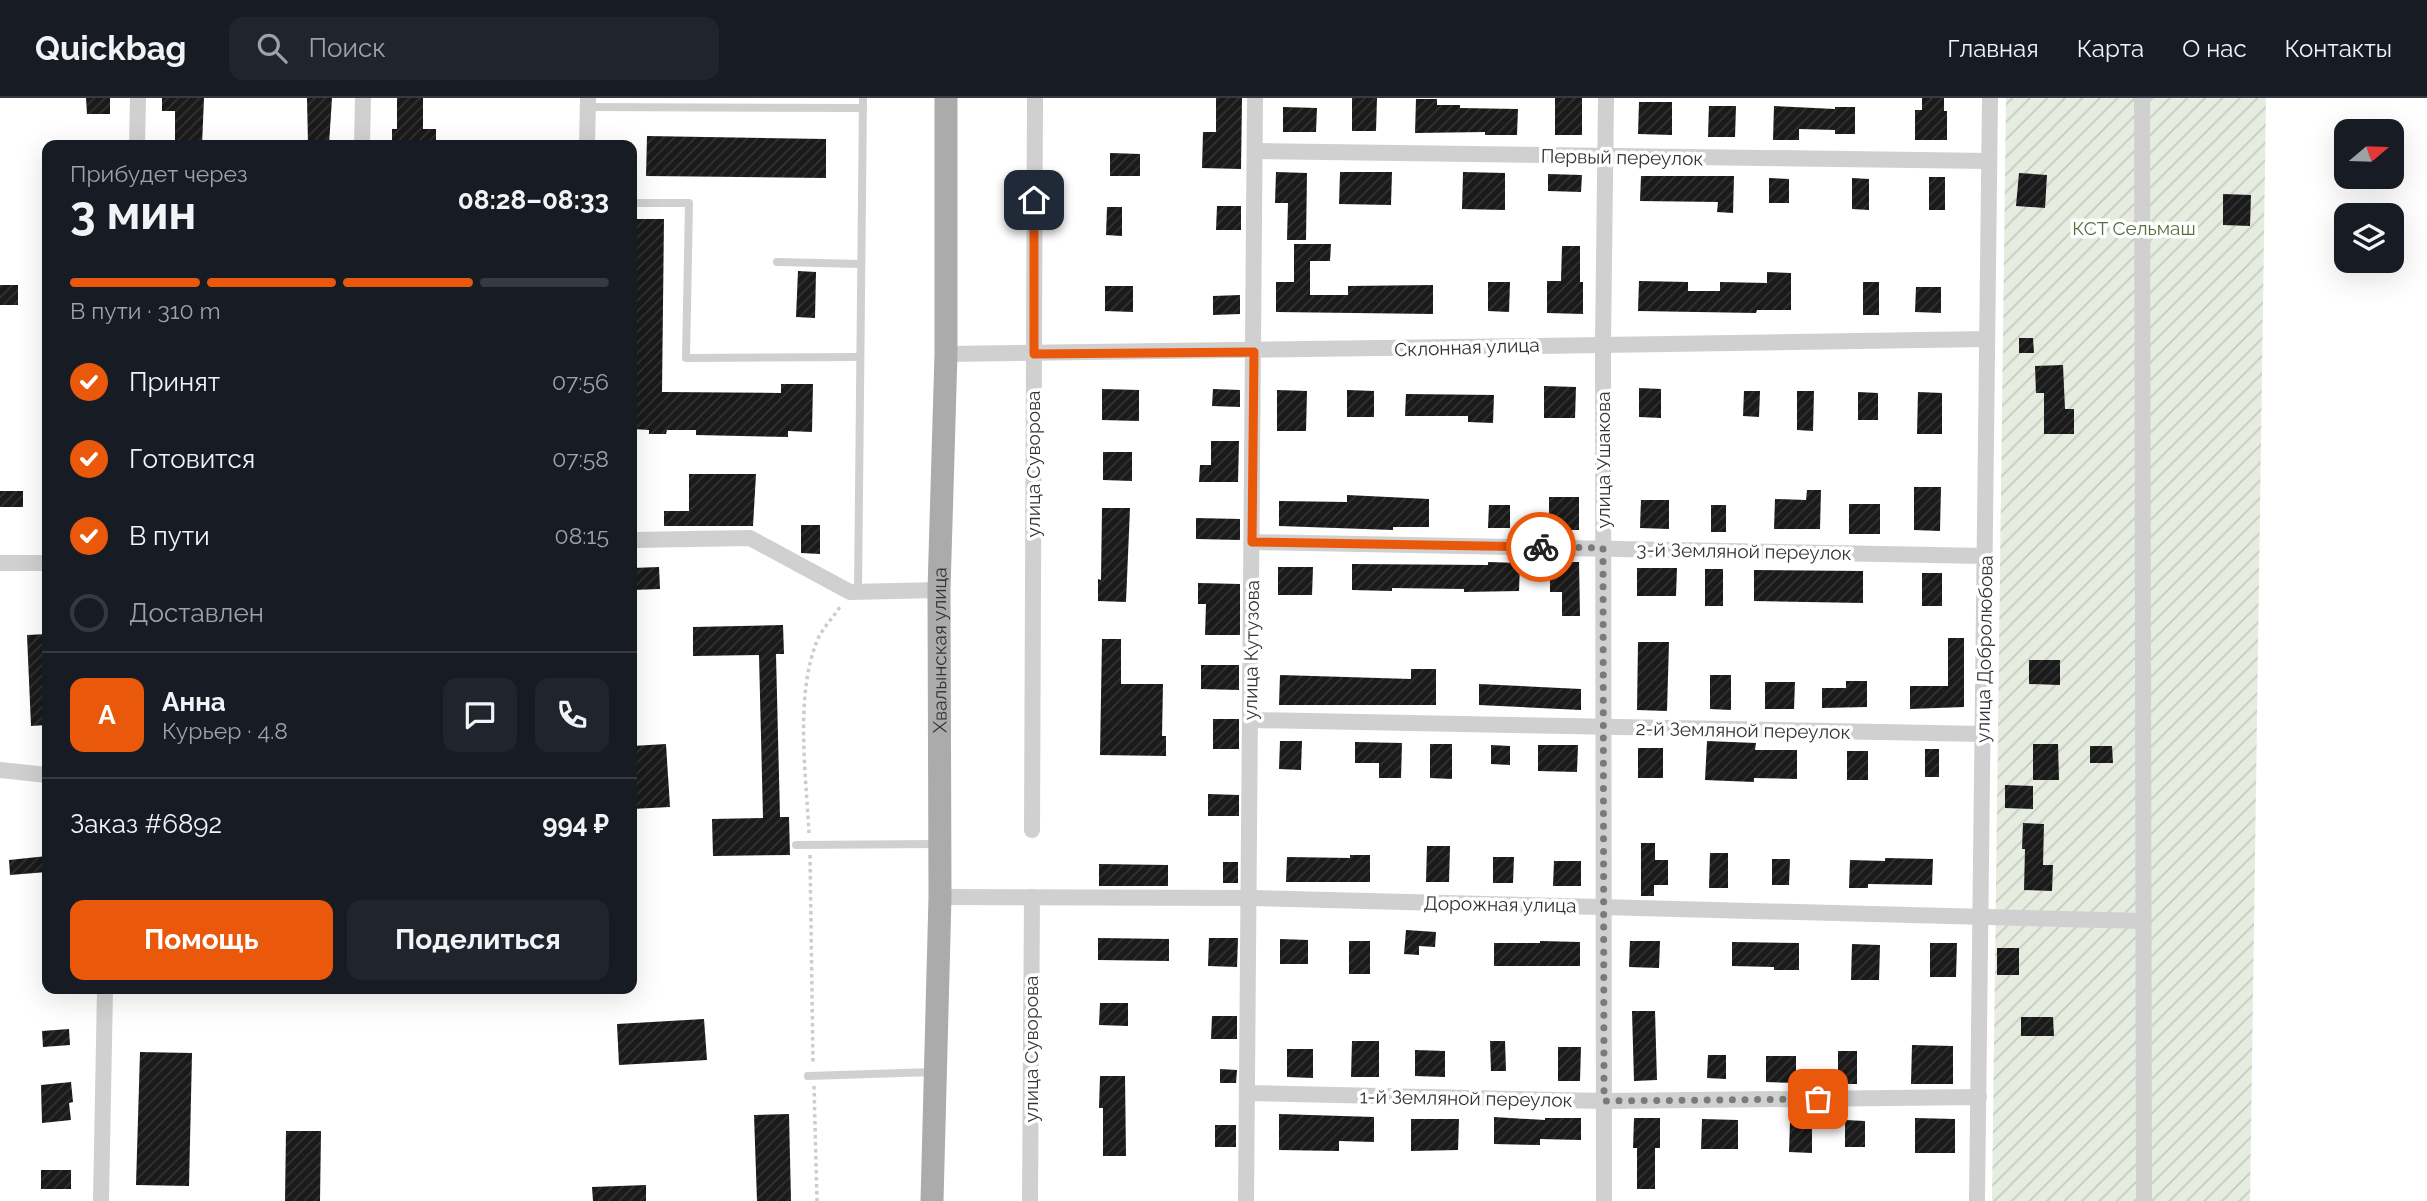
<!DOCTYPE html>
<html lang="ru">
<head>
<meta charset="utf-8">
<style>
  :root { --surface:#171b24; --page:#20242c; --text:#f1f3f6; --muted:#9ea1a6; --line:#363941; --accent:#ea580c }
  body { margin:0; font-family:Raleway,sans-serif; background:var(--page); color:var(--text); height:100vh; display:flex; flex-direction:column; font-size:26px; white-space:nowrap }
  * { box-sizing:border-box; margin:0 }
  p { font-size:23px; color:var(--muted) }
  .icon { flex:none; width:38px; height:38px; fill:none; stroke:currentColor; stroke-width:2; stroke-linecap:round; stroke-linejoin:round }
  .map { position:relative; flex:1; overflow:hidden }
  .panel { position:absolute; left:42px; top:42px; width:595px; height:854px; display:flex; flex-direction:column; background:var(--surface); border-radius:14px; box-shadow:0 7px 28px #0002 }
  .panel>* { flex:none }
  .needle { width:46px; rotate:71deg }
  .tools { position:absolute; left:2334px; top:21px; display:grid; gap:14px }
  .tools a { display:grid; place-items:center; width:70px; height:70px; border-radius:14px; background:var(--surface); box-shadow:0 7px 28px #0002; font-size:35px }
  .pin { position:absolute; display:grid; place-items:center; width:60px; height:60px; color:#fff; margin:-30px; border-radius:14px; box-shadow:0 4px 10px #0006 }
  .courier { position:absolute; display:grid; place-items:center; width:70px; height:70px; margin:-35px; border:5px solid #ea580c; border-radius:50%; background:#fff; color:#222; box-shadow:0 2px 9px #0007 }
  .overview em { font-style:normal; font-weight:700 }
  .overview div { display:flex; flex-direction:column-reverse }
  .overview { display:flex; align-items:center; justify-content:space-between; height:119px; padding:0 28px }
  h1 { font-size:46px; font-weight:700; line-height:52px }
  .bar { display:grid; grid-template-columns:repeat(4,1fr); gap:10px 7px; align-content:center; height:84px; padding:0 28px }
  .bar i { height:9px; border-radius:5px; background:var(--line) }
  .bar .current { background:var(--accent) }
  .bar p { grid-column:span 4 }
  .line { display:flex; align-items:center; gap:18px; padding:0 28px; border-top:2px solid var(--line) }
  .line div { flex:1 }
  .round { display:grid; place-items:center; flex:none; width:74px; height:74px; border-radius:14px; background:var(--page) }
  ol { padding:0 28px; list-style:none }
  li { display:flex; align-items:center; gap:21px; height:77px }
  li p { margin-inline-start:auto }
  li .icon { padding:7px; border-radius:50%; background:var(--accent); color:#fff; stroke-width:4 }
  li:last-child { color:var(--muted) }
  li i { width:38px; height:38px; border:4px solid var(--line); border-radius:50% }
  .cta { display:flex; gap:14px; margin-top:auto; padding:14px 28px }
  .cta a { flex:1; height:80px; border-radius:14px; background:var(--accent); color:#fff; font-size:28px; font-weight:700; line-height:80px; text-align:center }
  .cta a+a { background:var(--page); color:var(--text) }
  header { display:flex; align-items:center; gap:42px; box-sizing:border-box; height:98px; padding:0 35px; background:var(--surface); border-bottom:2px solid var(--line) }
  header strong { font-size:33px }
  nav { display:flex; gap:38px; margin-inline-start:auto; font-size:24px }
  .search { width:490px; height:63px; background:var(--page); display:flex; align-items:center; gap:18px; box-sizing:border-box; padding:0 24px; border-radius:14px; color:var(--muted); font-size:26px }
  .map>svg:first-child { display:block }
</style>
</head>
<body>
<header>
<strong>Quickbag</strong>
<div class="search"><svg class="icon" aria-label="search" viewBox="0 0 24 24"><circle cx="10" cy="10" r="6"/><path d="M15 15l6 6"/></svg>Поиск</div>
<nav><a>Главная</a><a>Карта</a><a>О нас</a><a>Контакты</a></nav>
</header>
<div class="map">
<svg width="2427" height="1103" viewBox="0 0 2427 1103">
  <defs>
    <pattern id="garden-furrows" width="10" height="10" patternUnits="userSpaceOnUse" patternTransform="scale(1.75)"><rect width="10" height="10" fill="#e6ecdf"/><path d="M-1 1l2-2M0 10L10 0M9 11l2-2" fill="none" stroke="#c6cbc0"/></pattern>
    <pattern id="building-hatch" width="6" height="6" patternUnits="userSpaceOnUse" patternTransform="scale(1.75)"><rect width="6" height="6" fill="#1a1a1a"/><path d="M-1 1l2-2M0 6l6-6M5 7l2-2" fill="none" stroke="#333"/></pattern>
  </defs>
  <rect width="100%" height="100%" fill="#fff"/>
  <polygon fill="url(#garden-furrows)" points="2006,0 2266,0 2250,1103 1992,1103"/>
  <g fill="url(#building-hatch)">
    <polygon points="86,0 110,0 110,16 87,16"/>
    <polygon points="162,0 204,0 202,47 175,47 175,13 162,13"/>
    <polygon points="307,0 332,0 329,47 308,47"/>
    <polygon points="397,0 423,0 423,31 436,31 436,47 392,47 392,31 397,31"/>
    <polygon points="1216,0 1242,0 1241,71 1202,70 1203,34 1216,34"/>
    <polygon points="1352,0 1377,0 1376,33 1352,33"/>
    <rect x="1555" y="0" width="27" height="37"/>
    <polygon points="1922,0 1944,0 1944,13 1947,13 1947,42 1915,42 1915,12 1922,12"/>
    <polygon points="1416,1 1437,1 1437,7 1460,7 1460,10 1518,11 1517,37 1485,37 1485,34 1415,35"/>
    <polygon points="1639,4 1672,4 1672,37 1638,36"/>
    <polygon points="1709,8 1736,8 1735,39 1708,39"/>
    <polygon points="1774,8 1835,11 1835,9 1855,9 1855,36 1835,36 1835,32 1799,31 1799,42 1773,42"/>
    <polygon points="1283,9 1317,10 1316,34 1283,34"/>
    <polygon points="647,38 826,41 826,80 646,78"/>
    <polygon points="1110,55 1140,56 1140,78 1110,78"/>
    <polygon points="1276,74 1307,75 1306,142 1287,142 1288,105 1275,105"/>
    <polygon points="1340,74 1392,74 1391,107 1339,106"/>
    <polygon points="1463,74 1505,75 1505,112 1462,111"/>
    <polygon points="2019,75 2047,77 2045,110 2016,108"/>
    <polygon points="1548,76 1582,77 1581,94 1548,93"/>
    <polygon points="1641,78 1734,78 1733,115 1717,114 1718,104 1640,103"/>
    <rect x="1929" y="79" width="16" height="33"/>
    <polygon points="1769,80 1789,81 1789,105 1769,105"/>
    <polygon points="1852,80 1869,81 1869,112 1852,111"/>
    <polygon points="2223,96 2251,97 2250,128 2223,127"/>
    <polygon points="1217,108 1241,108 1241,132 1216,132"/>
    <polygon points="1107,109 1122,109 1122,138 1106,137"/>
    <polygon points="632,121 664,121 662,294 781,295 781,286 813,286 812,334 788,333 788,339 696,337 696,332 667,332 666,336 649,336 649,332 632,331"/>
    <polygon points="1294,146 1331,146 1330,163 1310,163 1310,197 1348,197 1348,188 1433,187 1433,216 1276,214 1276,184 1294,184"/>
    <polygon points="1562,148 1580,148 1580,184 1583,184 1583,216 1547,215 1547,183 1561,183"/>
    <polygon points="798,173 816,174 815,220 796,219"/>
    <polygon points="1767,174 1791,175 1791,212 1757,212 1756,215 1638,213 1639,183 1688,184 1688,193 1720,193 1720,184 1767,185"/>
    <polygon points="1488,184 1510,184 1509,214 1488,213"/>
    <rect x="1863" y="184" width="16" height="33"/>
    <rect x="0" y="187" width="18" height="20"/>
    <polygon points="1105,188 1133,188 1133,214 1105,213"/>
    <polygon points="1916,189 1941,189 1941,215 1915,214"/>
    <polygon points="1240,197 1240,216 1213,217 1213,198"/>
    <polygon points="2019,240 2033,240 2034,255 2019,255"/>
    <polygon points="2063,267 2065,311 2074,311 2074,336 2044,336 2044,295 2036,295 2035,268"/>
    <polygon points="1544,288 1576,289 1575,320 1544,320"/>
    <polygon points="1639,290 1661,291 1661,320 1639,319"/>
    <polygon points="1102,291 1139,292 1139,323 1102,322"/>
    <polygon points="1213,291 1240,292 1240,309 1212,308"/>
    <polygon points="1277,292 1307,293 1306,333 1277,333"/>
    <polygon points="1347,292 1374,293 1374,319 1347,319"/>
    <polygon points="1744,293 1760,293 1759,319 1743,318"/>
    <polygon points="1797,293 1814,293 1813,333 1797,332"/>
    <polygon points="1858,294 1878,295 1878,322 1858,322"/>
    <polygon points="1918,294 1942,295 1942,336 1917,336"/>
    <polygon points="1406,296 1494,297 1493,325 1468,324 1468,318 1405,318"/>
    <polygon points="1211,343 1239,343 1238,384 1199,384 1200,367 1211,367"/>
    <polygon points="1103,354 1132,354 1132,383 1103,382"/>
    <polygon points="689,376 756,376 753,428 664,428 664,413 689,413"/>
    <polygon points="1914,389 1941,389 1940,433 1914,432"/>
    <polygon points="1807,392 1821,392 1820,431 1774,431 1775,401 1806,402"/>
    <rect x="0" y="393" width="23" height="16"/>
    <polygon points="1347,397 1429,401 1429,429 1393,429 1393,432 1279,428 1279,403 1347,404"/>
    <rect x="1549" y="399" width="30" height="33"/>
    <polygon points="1641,402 1669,402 1669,431 1640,430"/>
    <rect x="1849" y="406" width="31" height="30"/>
    <polygon points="1489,407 1510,407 1510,430 1488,430"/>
    <rect x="1711" y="407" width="15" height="27"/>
    <polygon points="1102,410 1130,410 1126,504 1098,503 1098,481 1101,482"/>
    <polygon points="1196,420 1240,421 1240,442 1196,441"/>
    <polygon points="801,427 820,427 820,456 801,455"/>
    <polygon points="1488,464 1520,465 1519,493 1464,494 1464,491 1392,490 1392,493 1352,492 1352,466 1488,467"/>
    <polygon points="1550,464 1579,464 1580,518 1562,518 1562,494 1550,494"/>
    <polygon points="659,469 660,491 632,492 632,470"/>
    <polygon points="1278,469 1313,469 1312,497 1278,497"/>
    <polygon points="1637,470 1677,470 1676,498 1637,498"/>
    <rect x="1705" y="471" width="18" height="37"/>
    <polygon points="1754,472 1863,473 1863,505 1754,503"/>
    <rect x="1922" y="475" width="20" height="33"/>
    <polygon points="1198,485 1240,486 1240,537 1205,537 1206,506 1198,506"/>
    <polygon points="783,527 784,556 776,556 780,719 789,719 790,757 713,758 712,721 763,720 759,557 693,558 693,529"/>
    <polygon points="47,536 47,627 31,628 27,537"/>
    <polygon points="1948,540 1964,540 1964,609 1910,611 1910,588 1948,588"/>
    <polygon points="1102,541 1121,541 1121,586 1163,586 1162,638 1166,638 1166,658 1100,657"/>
    <polygon points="1638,544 1669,544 1667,613 1637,612"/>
    <polygon points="2029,562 2060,562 2060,587 2029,586"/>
    <polygon points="1201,567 1239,567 1239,592 1201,591"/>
    <polygon points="1411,571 1436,571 1436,607 1279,607 1280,577 1411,581"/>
    <polygon points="1710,577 1731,577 1731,612 1710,611"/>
    <polygon points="1846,583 1867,583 1867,609 1822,610 1822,590 1846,590"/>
    <polygon points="1765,584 1795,584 1794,611 1765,611"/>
    <polygon points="1479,586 1581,591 1581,612 1479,607"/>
    <rect x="1213" y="621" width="26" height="30"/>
    <polygon points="1280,643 1302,643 1301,672 1279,671"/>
    <polygon points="1707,643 1756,645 1755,652 1797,652 1797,681 1754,680 1754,684 1705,682"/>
    <polygon points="1355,644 1402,645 1401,680 1379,680 1379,665 1355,665"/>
    <polygon points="666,646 670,709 632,711 632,648"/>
    <polygon points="1430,646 1452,646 1452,681 1430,680"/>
    <polygon points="2033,646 2058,646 2059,682 2033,682"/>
    <polygon points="1491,647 1510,648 1510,667 1491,666"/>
    <polygon points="1538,647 1578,647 1577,674 1538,673"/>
    <polygon points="2090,648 2112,648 2113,665 2090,665"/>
    <rect x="1638" y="650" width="25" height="30"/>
    <rect x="1925" y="651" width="14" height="28"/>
    <rect x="1847" y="653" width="21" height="29"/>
    <polygon points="2005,687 2033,688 2033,711 2005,710"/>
    <polygon points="1208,696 1239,697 1239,718 1208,718"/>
    <polygon points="2023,725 2044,726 2043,767 2053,767 2052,793 2024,792 2025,751 2022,751"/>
    <polygon points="1641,745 1655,745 1655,762 1668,762 1668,787 1654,787 1654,798 1641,798"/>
    <polygon points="1427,748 1450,748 1449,784 1426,784"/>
    <polygon points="1710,755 1728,755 1728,790 1709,790"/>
    <polygon points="1350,757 1370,757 1370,784 1286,784 1287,759 1350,760"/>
    <polygon points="47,758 47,774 10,777 9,762"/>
    <polygon points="1493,759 1514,759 1513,785 1493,785"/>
    <polygon points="1885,760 1933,761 1932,787 1868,786 1868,790 1849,790 1850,762 1885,763"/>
    <polygon points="1772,761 1790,761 1789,787 1772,787"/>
    <polygon points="1554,763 1581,763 1581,788 1553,788"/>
    <rect x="1223" y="764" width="15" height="21"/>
    <polygon points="1099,766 1168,767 1168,788 1099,788"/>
    <polygon points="1406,832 1436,834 1435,849 1419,848 1419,857 1404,856"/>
    <polygon points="1098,840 1169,841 1169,863 1098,862"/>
    <polygon points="1209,840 1238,840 1237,869 1208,868"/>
    <polygon points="1280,841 1308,842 1308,866 1280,866"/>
    <rect x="1349" y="843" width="21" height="33"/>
    <polygon points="1540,843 1580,844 1580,868 1494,868 1494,845 1540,845"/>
    <polygon points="1630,843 1660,843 1659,870 1629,869"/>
    <polygon points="1732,844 1799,845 1799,872 1774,872 1774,869 1732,868"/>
    <polygon points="1930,845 1957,845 1956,879 1930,879"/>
    <polygon points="1852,846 1880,847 1879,882 1851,882"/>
    <rect x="1997" y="850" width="22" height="27"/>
    <polygon points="1100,905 1128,905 1128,928 1099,927"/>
    <polygon points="1632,913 1655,913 1657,982 1634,983"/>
    <polygon points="1212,918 1237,918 1237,941 1211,941"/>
    <polygon points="2021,919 2053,919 2054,938 2021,938"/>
    <polygon points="704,921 707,962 619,967 617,926"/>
    <polygon points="69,931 70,947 43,949 42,933"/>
    <polygon points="1352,943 1379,943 1379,979 1351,979"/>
    <polygon points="1490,943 1505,943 1506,973 1491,973"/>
    <polygon points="1912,947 1953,948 1953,986 1911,986"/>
    <polygon points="1558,949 1581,949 1580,983 1558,983"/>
    <polygon points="1287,951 1313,951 1313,980 1287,979"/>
    <polygon points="1415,952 1445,953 1445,979 1415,978"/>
    <rect x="1838" y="953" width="19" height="33"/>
    <polygon points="140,954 192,955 189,1088 136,1087"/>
    <polygon points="1708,957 1726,957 1726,981 1707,980"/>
    <polygon points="1766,958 1796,958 1796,985 1766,984"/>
    <polygon points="1220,971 1237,972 1236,985 1220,985"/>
    <polygon points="1100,978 1125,978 1126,1058 1103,1058 1103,1010 1099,1010"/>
    <polygon points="71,984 73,1004 69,1005 71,1022 42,1025 41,987"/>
    <polygon points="789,1016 791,1103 757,1103 754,1017"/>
    <polygon points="1279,1016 1374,1019 1374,1044 1339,1043 1339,1053 1279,1052"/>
    <polygon points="1494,1019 1545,1022 1545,1020 1581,1020 1581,1042 1540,1041 1540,1047 1494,1046"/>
    <polygon points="1634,1020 1660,1020 1660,1050 1655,1050 1655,1091 1637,1091 1637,1050 1633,1050"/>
    <polygon points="1915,1020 1955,1021 1955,1055 1915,1055"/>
    <polygon points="1411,1021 1459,1021 1458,1052 1411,1053"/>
    <polygon points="1702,1021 1738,1022 1738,1051 1701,1051"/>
    <polygon points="1845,1022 1865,1023 1865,1049 1845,1049"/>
    <polygon points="1790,1024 1812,1024 1812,1055 1789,1054"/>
    <rect x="1215" y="1027" width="21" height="22"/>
    <polygon points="286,1033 321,1033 320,1103 285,1103"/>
    <rect x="41" y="1072" width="30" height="19"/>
    <polygon points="646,1087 646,1103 593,1103 592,1089"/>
  </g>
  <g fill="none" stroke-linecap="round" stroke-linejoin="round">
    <g stroke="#cdcdcd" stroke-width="3.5" stroke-dasharray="3.5 3.5" stroke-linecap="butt">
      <path d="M809,735C806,677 795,597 817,543C823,529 834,519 841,507"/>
      <polyline points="810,757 813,966"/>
      <polyline points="814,988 817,1103"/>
    </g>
    <g stroke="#d0d0d0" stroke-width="8">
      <polyline points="588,9 863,10"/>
      <polyline points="632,105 689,105 686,260 860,259"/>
      <polyline points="777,164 861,166"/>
      <polyline points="858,494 863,0"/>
      <polyline points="796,747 936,746"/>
      <polyline points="808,978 934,974"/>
    </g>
    <g stroke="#d0d0d0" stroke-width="16">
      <polyline points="2142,0 2144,1103"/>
      <polyline points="137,47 138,0"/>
      <polyline points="362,47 363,0"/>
      <polyline points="587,47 588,0"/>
      <polyline points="1255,53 1989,63"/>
      <path d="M946,256C1293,254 1640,245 1987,241"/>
      <polyline points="632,442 750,440 850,494 939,492"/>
      <polyline points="1252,444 1985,458"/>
      <polyline points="0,465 47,465"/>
      <polyline points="1251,622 1983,636"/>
      <polyline points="0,672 47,677"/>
      <polyline points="1032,732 1035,0"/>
      <polyline points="940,799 1249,800 2143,823"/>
      <polyline points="1247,995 1604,1003 1979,999"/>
      <polyline points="101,1103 105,891"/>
      <polyline points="1030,1103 1032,799"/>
      <polyline points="1246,1103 1255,0"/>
      <polyline points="1604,1103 1603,245 1606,0"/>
      <polyline points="1977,1103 1990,0"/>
    </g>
    <path stroke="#ababab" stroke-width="23" id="s1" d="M932,1103L940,799L939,492L946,256V0"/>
  </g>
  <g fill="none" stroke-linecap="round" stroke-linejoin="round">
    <polyline stroke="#7a7a7a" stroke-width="7" stroke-dasharray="0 12.6" points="1541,449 1603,450 1604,1003 1818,1001"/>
    <polyline stroke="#ea580c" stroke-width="9" points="1034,102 1034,256 1254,254 1252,444 1541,449"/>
  </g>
  <g text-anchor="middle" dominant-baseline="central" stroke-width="7" stroke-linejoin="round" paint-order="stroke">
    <g font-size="19" fill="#333" stroke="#fff">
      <text transform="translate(1622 59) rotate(1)">Первый переулок</text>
      <text transform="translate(1467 249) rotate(-2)">Склонная улица</text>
      <text transform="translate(1603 362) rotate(-90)">улица Ушакова</text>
      <text transform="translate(1033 366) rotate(-90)">улица Суворова</text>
      <text transform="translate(1744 453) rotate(1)">3-й Земляной переулок</text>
      <text transform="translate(1984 551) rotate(-89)">улица Добролюбова</text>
      <text stroke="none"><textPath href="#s1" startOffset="551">Хвалынская улица</textPath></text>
      <text transform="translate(1251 552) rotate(-89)">улица Кутузова</text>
      <text transform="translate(1743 632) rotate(1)">2-й Земляной переулок</text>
      <text transform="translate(1500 806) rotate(1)">Дорожная улица</text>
      <text transform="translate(1031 951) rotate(-90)">улица Суворова</text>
      <text transform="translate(1466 1000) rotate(1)">1-й Земляной переулок</text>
    </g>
    <g font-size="19" fill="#56703f" stroke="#fff">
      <text x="2134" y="130">КСТ Сельмаш</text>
    </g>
  </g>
</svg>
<div class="tools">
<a><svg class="needle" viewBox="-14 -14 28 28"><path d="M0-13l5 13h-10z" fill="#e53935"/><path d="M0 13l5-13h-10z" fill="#9ea1a6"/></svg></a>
<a><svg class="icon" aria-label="layers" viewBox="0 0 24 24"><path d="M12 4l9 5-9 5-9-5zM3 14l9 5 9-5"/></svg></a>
</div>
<div class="pin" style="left:1818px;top:1001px;background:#ea580c"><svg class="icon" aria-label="bag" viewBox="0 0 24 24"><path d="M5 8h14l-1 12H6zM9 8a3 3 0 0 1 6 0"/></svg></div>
<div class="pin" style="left:1034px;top:102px;background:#1f2937"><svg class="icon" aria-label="home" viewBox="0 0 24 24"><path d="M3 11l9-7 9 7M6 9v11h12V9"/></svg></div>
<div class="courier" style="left:1541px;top:449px"><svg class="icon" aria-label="bike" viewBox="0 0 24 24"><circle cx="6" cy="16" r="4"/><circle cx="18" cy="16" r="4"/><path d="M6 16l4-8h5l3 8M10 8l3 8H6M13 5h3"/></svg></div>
<section class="panel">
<div class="overview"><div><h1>3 мин</h1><p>Прибудет через</p></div><em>08:28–08:33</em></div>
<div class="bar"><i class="current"></i><i class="current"></i><i class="current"></i><i></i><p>В пути · 310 m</p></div>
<ol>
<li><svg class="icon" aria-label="check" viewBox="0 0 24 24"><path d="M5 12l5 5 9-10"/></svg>Принят<p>07:56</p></li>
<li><svg class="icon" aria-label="check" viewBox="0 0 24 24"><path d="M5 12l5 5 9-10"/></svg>Готовится<p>07:58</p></li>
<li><svg class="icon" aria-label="check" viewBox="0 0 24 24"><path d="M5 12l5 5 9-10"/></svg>В пути<p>08:15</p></li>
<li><i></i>Доставлен</li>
</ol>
<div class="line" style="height:126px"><b class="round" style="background:var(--accent);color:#fff">А</b><div><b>Анна</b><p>Курьер · 4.8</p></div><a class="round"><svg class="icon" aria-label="chat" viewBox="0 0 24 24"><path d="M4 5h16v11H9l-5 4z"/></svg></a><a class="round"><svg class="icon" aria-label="phone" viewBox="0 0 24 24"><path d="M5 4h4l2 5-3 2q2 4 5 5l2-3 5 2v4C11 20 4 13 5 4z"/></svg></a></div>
<div class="line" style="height:91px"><div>Заказ #6892</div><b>994 ₽</b></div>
<div class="cta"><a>Помощь</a><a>Поделиться</a></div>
</section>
</div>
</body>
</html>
